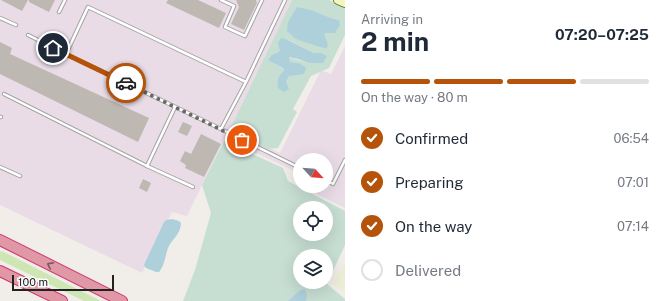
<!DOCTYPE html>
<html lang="en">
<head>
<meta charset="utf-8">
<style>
  :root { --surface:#fff; --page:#f2f2f3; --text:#1f2937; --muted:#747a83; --line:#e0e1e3; --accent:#b45309 }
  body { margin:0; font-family:"Public Sans",sans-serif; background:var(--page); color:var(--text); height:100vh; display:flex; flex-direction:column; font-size:15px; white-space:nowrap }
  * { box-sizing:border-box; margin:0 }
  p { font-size:13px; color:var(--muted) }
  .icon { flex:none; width:22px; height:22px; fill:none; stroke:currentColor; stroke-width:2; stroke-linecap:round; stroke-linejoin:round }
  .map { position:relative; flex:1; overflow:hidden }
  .side { display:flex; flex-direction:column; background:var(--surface); width:320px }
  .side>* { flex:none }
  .needle { width:26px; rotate:116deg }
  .buttons { position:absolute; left:293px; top:153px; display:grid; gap:8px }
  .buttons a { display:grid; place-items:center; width:40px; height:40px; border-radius:50%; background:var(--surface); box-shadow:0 4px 16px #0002; font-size:20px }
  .scale { position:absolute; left:12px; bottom:10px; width:102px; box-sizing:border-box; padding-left:4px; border:2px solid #212121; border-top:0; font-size:11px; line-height:14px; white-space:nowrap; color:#212121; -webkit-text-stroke:3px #fff; paint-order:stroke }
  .pin { position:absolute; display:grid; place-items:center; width:34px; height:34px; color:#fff; margin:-17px; border:2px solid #fff; border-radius:50%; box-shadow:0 1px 4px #0007 }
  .courier { position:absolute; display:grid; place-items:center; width:40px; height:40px; margin:-20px; border:3px solid #b45309; border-radius:50%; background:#fff; color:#222; box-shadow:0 1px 5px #0007 }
  .headline em { font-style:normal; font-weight:700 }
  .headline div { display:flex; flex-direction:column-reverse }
  .headline { display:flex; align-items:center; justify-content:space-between; height:68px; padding:0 16px }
  h1 { font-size:26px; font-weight:700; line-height:30px }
  .bar { display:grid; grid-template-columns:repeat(4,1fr); gap:6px 4px; align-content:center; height:48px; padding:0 16px }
  .bar i { height:5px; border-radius:3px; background:var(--line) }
  .bar .active { background:var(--accent) }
  .bar p { grid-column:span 4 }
  ol { padding:0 16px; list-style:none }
  li { display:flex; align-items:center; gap:12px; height:44px }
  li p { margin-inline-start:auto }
  li .icon { padding:4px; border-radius:50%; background:var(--accent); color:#fff; stroke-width:4 }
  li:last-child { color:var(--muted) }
  li i { width:22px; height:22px; border:2px solid var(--line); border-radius:50% }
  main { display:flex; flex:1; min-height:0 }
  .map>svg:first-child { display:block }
</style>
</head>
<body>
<main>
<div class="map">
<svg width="345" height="301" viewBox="0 0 345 301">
  <rect width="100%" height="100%" fill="#f1eee9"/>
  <polygon fill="#e9dce7" points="0,0 292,0 230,129 280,153 321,70 331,74 345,46 345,208 298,185 300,180 300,186 326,186 326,160 300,160 300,174 225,138 187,216 172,212 142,273 0,205"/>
  <polygon fill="#eceed6" points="345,260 345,293 333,284"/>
  <polygon fill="#cde6b4" points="0,251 4,252 101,301 84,301 0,260"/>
  <g fill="#c7ded3" fill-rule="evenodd">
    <path d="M292,0H329L345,8V35L329,68L311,76L293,109L297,112L278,148L268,149L230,129ZM314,11L331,18L339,20L328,33L324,34L326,49L320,47ZM289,40L314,53H321L323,62L309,63L288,57L289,62L299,63L289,76L286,82C284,70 286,69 275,64L272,55L280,51Z"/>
    <path d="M224,141L283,168L288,181L345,211V245L327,284L345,299V301H183L195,270L211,213L202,185ZM300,208H326V234H300ZM300,256H326V282H300Z"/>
  </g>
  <g fill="#add0db">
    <polygon points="297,7 314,11 331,18 339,20 340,25 335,33 328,33 324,34 328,45 326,49 296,39 287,31 288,22"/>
    <path d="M281,38L288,40L314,53H321L327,56L323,63H309L298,59L289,57L290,62L299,63L306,68L304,74L289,76L286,82L289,89L284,92L278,88C277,79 278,76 284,71L283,68L268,60L272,55L280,51L278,43Z"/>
    <path d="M172,219L179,221L181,223C181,234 172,239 168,248C165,256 165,265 159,272H156L146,268L144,265L164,222L166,220Z"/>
    <polygon points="303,289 305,290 307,295 306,301 288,301 298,292"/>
  </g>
  <g fill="#beb8b2">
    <polygon points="1,0 28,0 22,11"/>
    <polygon points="29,0 55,0 49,12 29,2"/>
    <polygon points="168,0 198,0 226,13 219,28 166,3"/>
    <polygon points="236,0 256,0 257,3 244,30 231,24 239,7"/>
    <polygon points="0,42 12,48 10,54 149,118 138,142 0,74"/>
    <polygon points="183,122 192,126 187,136 178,132"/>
    <polygon points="201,134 221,144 204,177 185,168 186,165 180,161 185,151 191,154"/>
    <polygon points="143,179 151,183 147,192 139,188"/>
  </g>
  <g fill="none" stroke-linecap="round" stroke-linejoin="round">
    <g stroke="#a5a5a5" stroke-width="4.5">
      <g id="lane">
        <polyline points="221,0 234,6 225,27 245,36 262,0"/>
        <polyline points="59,12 65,0"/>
        <polyline points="0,18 16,25"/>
        <polyline points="28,35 66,54"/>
        <polyline points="246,82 88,7 66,54 221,129 246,82 285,0"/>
        <polyline points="4,94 147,166"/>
        <polyline points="175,107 147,166 193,187"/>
        <polyline points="0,117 1,117"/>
        <polyline points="221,129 300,168"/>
        <polyline points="0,167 20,176"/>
        <polyline points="326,180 333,184 345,160"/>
      </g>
    </g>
    <g stroke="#68730e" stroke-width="10">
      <polyline id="secondary" points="338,0 345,3"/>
    </g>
    <g stroke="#ce376b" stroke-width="12">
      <g id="highway">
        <polyline points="0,240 122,301"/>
        <polyline points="0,271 62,301"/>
      </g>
    </g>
    <use href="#lane" stroke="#fff" stroke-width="2.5"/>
    <use href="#secondary" stroke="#f3f5c3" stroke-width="8"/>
    <use href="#highway" stroke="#e198a6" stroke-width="10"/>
  </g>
  <defs><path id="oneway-chevron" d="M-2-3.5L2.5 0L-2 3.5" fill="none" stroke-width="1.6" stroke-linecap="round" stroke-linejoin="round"/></defs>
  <use stroke="#77575d" href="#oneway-chevron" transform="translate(50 265) rotate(-153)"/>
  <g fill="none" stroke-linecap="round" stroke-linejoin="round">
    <polyline stroke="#6a6967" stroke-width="4" stroke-dasharray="0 7.2" points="126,83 242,140"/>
    <polyline stroke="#b45309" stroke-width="5" points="53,48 126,83"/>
  </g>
</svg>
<div class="buttons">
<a><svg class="needle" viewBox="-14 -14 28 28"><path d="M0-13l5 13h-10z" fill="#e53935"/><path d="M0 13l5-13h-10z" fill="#747a83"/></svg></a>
<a><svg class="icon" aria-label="locate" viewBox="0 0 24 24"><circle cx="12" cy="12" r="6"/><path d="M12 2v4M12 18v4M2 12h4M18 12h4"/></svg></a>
<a><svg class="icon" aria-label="layers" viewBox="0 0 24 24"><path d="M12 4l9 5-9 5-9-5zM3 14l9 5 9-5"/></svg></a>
</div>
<div class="scale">100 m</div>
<div class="pin" style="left:242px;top:140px;background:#ea580c"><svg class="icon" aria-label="bag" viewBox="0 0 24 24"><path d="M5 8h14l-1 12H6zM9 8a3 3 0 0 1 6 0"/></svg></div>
<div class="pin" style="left:53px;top:48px;background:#1f2937"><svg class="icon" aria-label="home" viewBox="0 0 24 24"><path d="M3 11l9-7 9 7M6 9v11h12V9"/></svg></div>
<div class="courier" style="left:126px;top:83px"><svg class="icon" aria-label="car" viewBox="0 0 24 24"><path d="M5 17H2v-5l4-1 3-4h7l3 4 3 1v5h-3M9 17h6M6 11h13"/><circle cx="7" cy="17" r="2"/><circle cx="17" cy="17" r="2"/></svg></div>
</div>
<section class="side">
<div class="headline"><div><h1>2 min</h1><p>Arriving in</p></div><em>07:20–07:25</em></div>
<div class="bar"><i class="active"></i><i class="active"></i><i class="active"></i><i></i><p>On the way · 80 m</p></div>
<ol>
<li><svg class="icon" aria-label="check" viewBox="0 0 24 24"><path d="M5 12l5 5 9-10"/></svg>Confirmed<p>06:54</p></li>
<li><svg class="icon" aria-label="check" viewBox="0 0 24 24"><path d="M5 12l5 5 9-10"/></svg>Preparing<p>07:01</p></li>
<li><svg class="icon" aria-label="check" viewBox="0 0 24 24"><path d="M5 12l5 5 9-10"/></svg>On the way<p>07:14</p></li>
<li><i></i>Delivered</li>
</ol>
</section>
</main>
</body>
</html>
